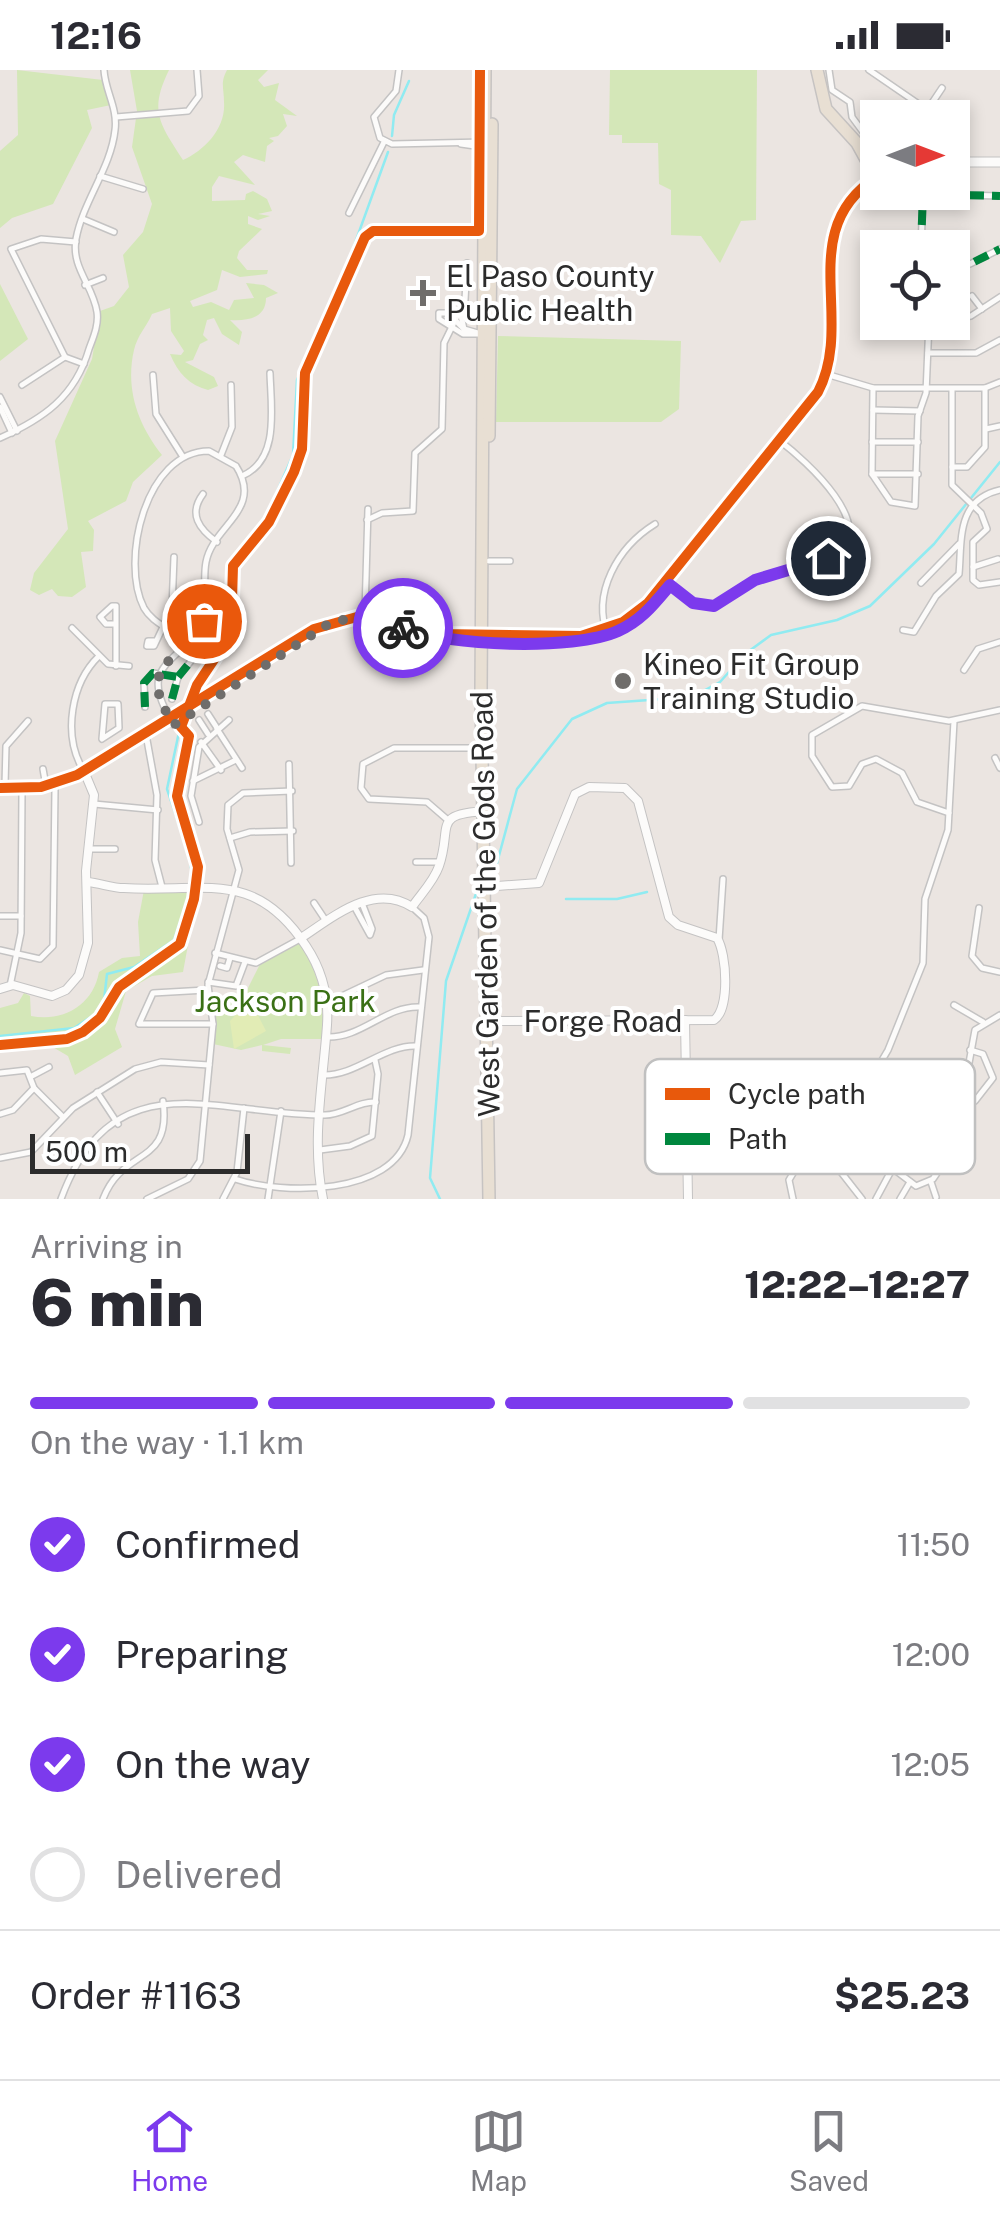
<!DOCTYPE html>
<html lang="en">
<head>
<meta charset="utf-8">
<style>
  :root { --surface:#fff; --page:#f7f7f7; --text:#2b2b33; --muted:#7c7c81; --line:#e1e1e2; --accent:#7c3aed }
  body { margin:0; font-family:"Public Sans",sans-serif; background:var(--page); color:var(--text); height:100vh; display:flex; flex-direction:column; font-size:38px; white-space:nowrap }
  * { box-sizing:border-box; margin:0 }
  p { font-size:32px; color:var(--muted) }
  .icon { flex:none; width:55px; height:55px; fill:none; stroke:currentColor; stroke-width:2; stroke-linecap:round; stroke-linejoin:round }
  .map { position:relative; height:1129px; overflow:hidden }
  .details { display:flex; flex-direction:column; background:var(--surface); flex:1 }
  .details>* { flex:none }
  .needle { width:65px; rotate:90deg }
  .tools { position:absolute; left:860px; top:30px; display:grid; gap:20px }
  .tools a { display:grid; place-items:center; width:110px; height:110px; border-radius:0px; background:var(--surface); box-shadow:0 5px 15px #0003; font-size:50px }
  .scale { position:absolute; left:30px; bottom:25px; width:220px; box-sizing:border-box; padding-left:10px; border:5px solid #2c2c2c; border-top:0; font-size:28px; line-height:35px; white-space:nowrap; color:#2c2c2c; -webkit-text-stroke:8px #fff; paint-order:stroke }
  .pin { position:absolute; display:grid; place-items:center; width:85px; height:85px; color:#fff; margin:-42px; border:5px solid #fff; border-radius:50%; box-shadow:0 2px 10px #0007 }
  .courier { position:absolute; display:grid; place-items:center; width:100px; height:100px; margin:-50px; border:8px solid #7c3aed; border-radius:50%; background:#fff; color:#222; box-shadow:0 2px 12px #0007 }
  .head em { font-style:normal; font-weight:800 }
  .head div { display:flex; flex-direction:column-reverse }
  .head { display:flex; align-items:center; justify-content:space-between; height:170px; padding:0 30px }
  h1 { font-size:65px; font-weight:800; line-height:75px }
  .bar { display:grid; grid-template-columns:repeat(4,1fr); gap:15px 10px; align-content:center; height:120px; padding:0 30px }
  .bar i { height:12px; border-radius:8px; background:var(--line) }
  .bar .active { background:var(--accent) }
  .bar p { grid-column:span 4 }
  .line { display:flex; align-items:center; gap:25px; padding:0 30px; border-top:2px solid var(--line) }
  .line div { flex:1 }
  ol { padding:0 30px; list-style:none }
  li { display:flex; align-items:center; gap:30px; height:110px }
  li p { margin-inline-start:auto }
  li .icon { padding:10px; border-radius:50%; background:var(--accent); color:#fff; stroke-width:4 }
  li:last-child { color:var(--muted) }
  li i { width:55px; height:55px; border:5px solid var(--line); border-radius:50% }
  .status { display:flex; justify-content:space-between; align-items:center; height:70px; padding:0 50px; background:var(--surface); direction:ltr }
  .status svg { height:28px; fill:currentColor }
  .tabs { display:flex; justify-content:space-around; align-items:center; height:140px; border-top:2px solid var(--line); background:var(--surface); font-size:28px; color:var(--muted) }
  .tabs a { display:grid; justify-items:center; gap:5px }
  .tabs .active { color:var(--accent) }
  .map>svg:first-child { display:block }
</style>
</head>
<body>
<div class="status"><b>12:16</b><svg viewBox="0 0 49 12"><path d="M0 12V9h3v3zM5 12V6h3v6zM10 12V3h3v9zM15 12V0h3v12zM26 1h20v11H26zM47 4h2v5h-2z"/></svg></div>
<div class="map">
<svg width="1000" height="1129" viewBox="0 0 1000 1129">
  <rect width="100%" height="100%" fill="#ebe5e1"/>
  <g fill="#d4e7b8">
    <polygon points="17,0 103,10 111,35 87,40 92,58 53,134 12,148 0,158 0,81 18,65"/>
    <path d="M130,0H169C149,41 159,53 183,90C205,80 226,58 224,32C224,18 220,13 227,0H268L258,10L264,17L279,13L275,30L297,46L283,44L287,56L278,66L269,68L274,71L267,76L265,92L243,85L234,92L255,115L219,106L212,117V131L245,130L246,124L253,121L267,129L272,141L258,144L270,146L258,150L248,146V154L262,159L239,181L237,188L247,200H268L267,204L240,207L222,200L217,220L190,231L193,237L211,232L229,240L234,230L254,228L246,213L264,215L278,223L266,228C266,249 246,251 230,250L242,262L239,275L222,264L214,248L207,250L203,265L208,270L200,274L193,290L185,292L214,307L218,316L208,320C189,315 178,303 170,284L181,285L184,281L171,261L170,238L152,244C147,256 137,266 134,280C125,319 138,355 162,385L133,412L126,431L88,451L94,460L93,481L81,482L86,517L72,527L58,526L52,519L39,525L30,520L34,503L68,459L55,371L92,289L100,241L114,236L129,217L123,185L143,162L152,134L132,77L137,41Z"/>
    <polygon points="610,0 757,0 756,150 741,151 720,193 701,166 671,165 671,120 659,114 658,73 622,73 622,65 609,65"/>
    <polygon points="0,214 28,269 0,291"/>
    <polygon points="498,266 681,271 679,339 661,352 496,352"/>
    <path d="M144,820L198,821L183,902L152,906L126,921L115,959L122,977L75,1005L68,986L51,976L0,981V938L18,933L24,923L30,926L31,946C64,952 93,935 99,902L122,888L140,886L138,852Z"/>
    <path d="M300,872C320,905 324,931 323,969H281L263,975L291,978L290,984L262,981V975L241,980L213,974V936L244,926L260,894Z"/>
  </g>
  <polygon fill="#e2ecb5" points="250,930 266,961 234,979 230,951"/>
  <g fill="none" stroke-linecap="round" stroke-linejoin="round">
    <g stroke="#90ebf1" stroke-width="2.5">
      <polyline points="392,66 394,45 409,11"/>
      <polyline points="266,447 293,385 297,310 347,195 388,82"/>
      <polyline points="179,662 167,719 189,784 193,811"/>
      <polyline points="497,793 517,719 572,649 607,633 692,627 720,612 745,584 771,565 837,550 870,536 934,474 1000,392"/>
      <polyline points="566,829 617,829 647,822"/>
      <polyline points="0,966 74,958 103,939 107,904 134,897 174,870 189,826"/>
      <polyline points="440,1129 430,1108 446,911 478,818"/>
    </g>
    <g stroke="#c4c3c3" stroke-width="8">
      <g id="minor">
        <polyline points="399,0 396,21 374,47 380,68 392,74 484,72"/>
        <polyline points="829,0 832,20 850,32 852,47 863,62"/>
        <polyline points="869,0 939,48"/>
        <polyline points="928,39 942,18"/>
        <polyline points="116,47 188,41 199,26 197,0"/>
        <polyline points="952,57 953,57"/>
        <polyline points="864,61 878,52"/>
        <polyline points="461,74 482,77"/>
        <polyline points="100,106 143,119"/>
        <polyline points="923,124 1000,126"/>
        <polyline points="349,143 384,72"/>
        <polyline points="83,149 114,162"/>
        <polyline points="76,172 41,169 11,179 65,287 84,294"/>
        <polyline points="921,178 923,125"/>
        <polyline points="952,194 970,194 1000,179"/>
        <polyline points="85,215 103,208"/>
        <polyline points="972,226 982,239"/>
        <polyline points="460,241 464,259 481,264"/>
        <polyline points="952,249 971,246 1000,227"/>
        <polyline points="464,259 448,243 439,243 439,249 463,264 481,264"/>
        <polyline points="928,283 976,283 1000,270"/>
        <polyline points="826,304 873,318 985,318 1000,312"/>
        <polyline points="153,305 156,344 183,387"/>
        <polyline points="22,315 65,287"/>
        <polyline points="873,318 872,404 891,432 915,436 918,346 926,323 929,252"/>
        <polyline points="952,319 952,415 981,443 987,459 973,472 973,510 979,515 1000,512"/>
        <polyline points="0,327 17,361"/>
        <polyline points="0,337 12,363"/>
        <polyline points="873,340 920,341"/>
        <polyline points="986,359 1000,356"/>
        <path d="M0,368C43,349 75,327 89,279C93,268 99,255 97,242C93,215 71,198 76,169C83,131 111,98 115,60C118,38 105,21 104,0"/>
        <polyline points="872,372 918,372"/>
        <polyline points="221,385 232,357 231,315"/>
        <polyline points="952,397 967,397 985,377 985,318"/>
        <polyline points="872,404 918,404"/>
        <path d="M242,406C280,390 271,338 270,303"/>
        <path d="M203,424C188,444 199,459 217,472"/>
        <polyline points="367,450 382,443 413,441 415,383 442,359 444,273 465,230 467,193"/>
        <polyline points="489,491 510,491"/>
        <polyline points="973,497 998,489"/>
        <polyline points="921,513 959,474"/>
        <path d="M668,514L693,533L714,536L755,509L834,487C882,458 805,390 780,371"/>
        <polyline points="365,542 368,439"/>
        <polyline points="72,558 108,594 129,596"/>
        <path d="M903,560L914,562L936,526L959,504C962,470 956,430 1000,420"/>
        <path d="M608,566C591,523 618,477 655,454"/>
        <polyline points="156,571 148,571 147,576 154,576 172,538 174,487"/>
        <polyline points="116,596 116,536 112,536 100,547 106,554 116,554"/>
        <polyline points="964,600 978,579 1000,572"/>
        <polyline points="172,629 178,607 191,591"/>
        <polygon points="105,634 118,634 119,658 102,669"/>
        <polyline points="145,637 144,613 153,603 178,607"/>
        <polyline points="208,644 217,658"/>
        <polyline points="199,650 208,664"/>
        <path d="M174,655C135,593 177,596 202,555C209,534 202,513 206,492C213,455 264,440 236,396L209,381C145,381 120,492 144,538C153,554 173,559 185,573"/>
        <polyline points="217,659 242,698"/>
        <polyline points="147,670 157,725 155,790 162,817"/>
        <polyline points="201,672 221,700"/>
        <polyline points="995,688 1000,698"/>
        <polyline points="289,694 291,793"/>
        <path d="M82,698C63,664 71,613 99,586"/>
        <polyline points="43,699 46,716"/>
        <polyline points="193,711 236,690"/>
        <polyline points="5,715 6,676 28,651"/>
        <polyline points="94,734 158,740"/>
        <polyline points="949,743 917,732 902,703 876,689 862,694 849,716 832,717 812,686 812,665 862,636 949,651 1000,640"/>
        <polyline points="449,751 427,732 369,729 361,718 363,694 394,678 489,678"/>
        <polyline points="199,752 191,726 199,677 229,650"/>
        <polyline points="230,768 250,762 293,761"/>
        <polyline points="89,779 115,779"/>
        <polyline points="416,792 440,792"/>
        <polyline points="314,833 326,851"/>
        <polyline points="354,836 370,865 372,859 362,833"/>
        <polyline points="979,838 972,886 982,898 1000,902"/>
        <polyline points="0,846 21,846"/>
        <polyline points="719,870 723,809"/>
        <polyline points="0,880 40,889 53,876 55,720"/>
        <polyline points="215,883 256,893 300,869"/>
        <polyline points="220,896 227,898 230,888"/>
        <polyline points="208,912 236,916 245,892"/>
        <polyline points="10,916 21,863 22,721"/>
        <polyline points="206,920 153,923 139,954 213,954"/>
        <polyline points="327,933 386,905 423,900"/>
        <polyline points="954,935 983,952"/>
        <path d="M326,967C361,969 385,936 419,937"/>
        <polyline points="970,980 983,984 993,1008 975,1031"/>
        <polyline points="876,1000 893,1008 933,1010 952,1029"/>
        <polyline points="0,1003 27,1000 34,1018 63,1047"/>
        <path d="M323,1005C356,1006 384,975 416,976"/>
        <polyline points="32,1006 49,997"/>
        <polyline points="97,1022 118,1054"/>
        <polyline points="0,1044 13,1040 34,1018"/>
        <polyline points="948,1049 956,1037 967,1033"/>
        <polyline points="913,1075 946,1086"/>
        <polyline points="320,1080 350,1076 372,1066 378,1004 375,990"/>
        <polyline points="0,1088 31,1082 73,1038 135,999 161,992 209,995"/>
        <path d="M891,1097L916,1116L933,1109C949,1088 956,1059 940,1037"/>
        <path d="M235,1109C282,1125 394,1126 408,1065L429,867L424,848L412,837"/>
        <polyline points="931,1112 936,1127"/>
        <path d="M61,1129C113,988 215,1045 325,1045C343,1045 358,1031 376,1032"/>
        <path d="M103,1129C123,1076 172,1097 163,1031"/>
        <polyline points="147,1129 188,1109 200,1091 213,954 208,915 239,800 227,759 228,735 243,723 292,721"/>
        <polyline points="223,1129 237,1102 244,1038"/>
        <polyline points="268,1129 281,1041"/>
        <polyline points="793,1129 789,1110 795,1100 837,1097"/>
        <polyline points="862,1129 837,1097 835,1070 888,980 923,893 925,829 948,760 954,651"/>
        <polyline points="876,1129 911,1064 965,1015 975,960 1000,945"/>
        <polyline points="900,1129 910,1112"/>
      </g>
    </g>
    <g stroke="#c4c3c3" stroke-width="10">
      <g id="tertiary">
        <path d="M87,812C100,813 112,818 124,818C203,823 254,797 306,876C322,900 329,925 327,955C323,1013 311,1071 323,1129"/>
        <path d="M484,817L539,813L575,724L589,717L625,718L638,731L669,847L678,855L717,868C727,884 730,939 714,950L487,951"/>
        <path d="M301,868C333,847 374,812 412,837C421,824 434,811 439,796C453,756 430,743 490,741"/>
        <polyline points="0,919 13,915 52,926 66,920 79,905 88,873 86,801 94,725 84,701"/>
        <polyline points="685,950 688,1129"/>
      </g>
    </g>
    <g stroke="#c4c3c3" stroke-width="11">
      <polyline id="secondary" points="952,92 1000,92"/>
    </g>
    <g stroke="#c6c3c2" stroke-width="14">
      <g id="primary">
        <polyline points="485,0 481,622 489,1129"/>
        <polyline points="817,0 826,39 857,73 878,111"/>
        <polyline points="489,366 492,54"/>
        <path d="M0,718L41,717L77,705L314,559L371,543L440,564L581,566L623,552L648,533L818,322C857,248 794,167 875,107"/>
      </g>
    </g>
    <use href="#minor" stroke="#fcfbfa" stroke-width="5"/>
    <use href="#tertiary" stroke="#fcfbfa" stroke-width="8"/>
    <use href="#secondary" stroke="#fcfbfa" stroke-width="9"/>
    <use href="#primary" stroke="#e8dfd3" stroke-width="11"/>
    <g stroke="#00873e" stroke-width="8" stroke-dasharray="15 8" stroke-linecap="butt">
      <polyline points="923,124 1000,126"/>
      <polyline points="921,178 923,122"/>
      <polyline points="952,194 970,194 1000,179"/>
      <polyline points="172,629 178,607 191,591"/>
      <polyline points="145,637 144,613 153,603 178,607"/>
    </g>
    <g stroke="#fff" stroke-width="16">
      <g id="cycleway">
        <path d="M0,718L41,717L77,705L314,559L371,543L440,564L581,566L623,552L648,533L818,322C856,249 793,160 878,106"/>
        <polyline points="0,975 67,969 83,962 100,948 119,917 180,874 194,829 198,797 177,726 189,666 181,657 197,615 231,564 233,496 269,452 294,402 302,379 305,303 365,167 373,161 479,161 480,0"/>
      </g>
    </g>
    <use href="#cycleway" stroke="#e8590c" stroke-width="10"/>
  </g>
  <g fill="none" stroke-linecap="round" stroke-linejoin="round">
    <path stroke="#6f6d6b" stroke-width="10" stroke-dasharray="0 18" d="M204,551C183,593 132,591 174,655L330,553L365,545L403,558"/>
    <path stroke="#7c3aed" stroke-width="12" d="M403,558C447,576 574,581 618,561C641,551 654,534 670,515L693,533L714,536L755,510L828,488"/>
  </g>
  <g fill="#6f6d6b" stroke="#fff" stroke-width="4">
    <path d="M418 208h10v10h10v10h-10v10h-10v-10h-10v-10h10z"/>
    <circle cx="623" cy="611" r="10"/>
  </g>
  <g text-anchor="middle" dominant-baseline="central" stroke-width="8" stroke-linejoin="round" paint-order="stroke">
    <g font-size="30" fill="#2c2c2c" stroke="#fff" text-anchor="start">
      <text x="446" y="206">El Paso County<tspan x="446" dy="34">Public Health</tspan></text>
      <text x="643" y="594">Kineo Fit Group<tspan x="643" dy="34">Training Studio</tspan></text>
    </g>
    <g font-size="30" fill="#2c2c2c" stroke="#fff">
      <text transform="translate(485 834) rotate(-91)">West Garden of the Gods Road</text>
      <text x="603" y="951">Forge Road</text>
    </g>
    <g font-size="30" fill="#3a7015" stroke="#fff">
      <text x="285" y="931">Jackson Park</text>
    </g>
  </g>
  <rect x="645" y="989" width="330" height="115" rx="15" fill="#fff" stroke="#c0c0c0" stroke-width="2.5"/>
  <rect x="665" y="1018" width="45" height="12" fill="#e8590c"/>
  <rect x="665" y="1063" width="45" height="12" fill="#00873e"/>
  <g font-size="28" fill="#2c2c2c">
    <text x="728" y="1034">Cycle path</text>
    <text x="728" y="1079">Path</text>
  </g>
</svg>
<div class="tools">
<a><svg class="needle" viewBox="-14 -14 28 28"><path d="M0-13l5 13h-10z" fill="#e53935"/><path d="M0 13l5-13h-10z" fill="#7c7c81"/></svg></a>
<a><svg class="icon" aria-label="locate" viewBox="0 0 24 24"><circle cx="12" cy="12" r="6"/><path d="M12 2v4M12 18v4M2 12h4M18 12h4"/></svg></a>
</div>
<div class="scale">500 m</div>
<div class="pin" style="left:204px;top:551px;background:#ea580c"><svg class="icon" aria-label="bag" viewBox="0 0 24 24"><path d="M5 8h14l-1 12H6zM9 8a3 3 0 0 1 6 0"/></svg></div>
<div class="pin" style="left:828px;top:488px;background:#1f2937"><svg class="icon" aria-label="home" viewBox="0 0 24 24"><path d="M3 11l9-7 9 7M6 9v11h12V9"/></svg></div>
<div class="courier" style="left:403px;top:558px"><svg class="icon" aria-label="bike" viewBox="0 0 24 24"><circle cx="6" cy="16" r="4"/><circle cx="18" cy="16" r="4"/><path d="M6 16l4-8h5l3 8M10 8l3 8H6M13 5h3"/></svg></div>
</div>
<section class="details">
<div class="head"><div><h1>6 min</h1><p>Arriving in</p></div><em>12:22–12:27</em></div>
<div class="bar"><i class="active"></i><i class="active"></i><i class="active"></i><i></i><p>On the way · 1.1 km</p></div>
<ol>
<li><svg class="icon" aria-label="check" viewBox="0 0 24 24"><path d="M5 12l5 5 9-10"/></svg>Confirmed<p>11:50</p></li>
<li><svg class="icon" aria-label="check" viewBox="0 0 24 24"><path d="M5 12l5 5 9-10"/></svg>Preparing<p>12:00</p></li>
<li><svg class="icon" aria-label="check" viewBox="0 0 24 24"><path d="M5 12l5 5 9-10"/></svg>On the way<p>12:05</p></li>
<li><i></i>Delivered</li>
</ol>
<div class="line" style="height:130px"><div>Order #1163</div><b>$25.23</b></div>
</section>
<nav class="tabs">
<a class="active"><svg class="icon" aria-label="home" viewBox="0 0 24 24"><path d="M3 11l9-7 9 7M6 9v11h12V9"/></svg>Home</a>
<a><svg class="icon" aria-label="map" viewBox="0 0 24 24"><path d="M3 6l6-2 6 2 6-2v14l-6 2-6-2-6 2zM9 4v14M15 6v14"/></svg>Map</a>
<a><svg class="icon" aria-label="saved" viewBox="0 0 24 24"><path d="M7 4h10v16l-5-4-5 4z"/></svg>Saved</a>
</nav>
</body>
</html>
